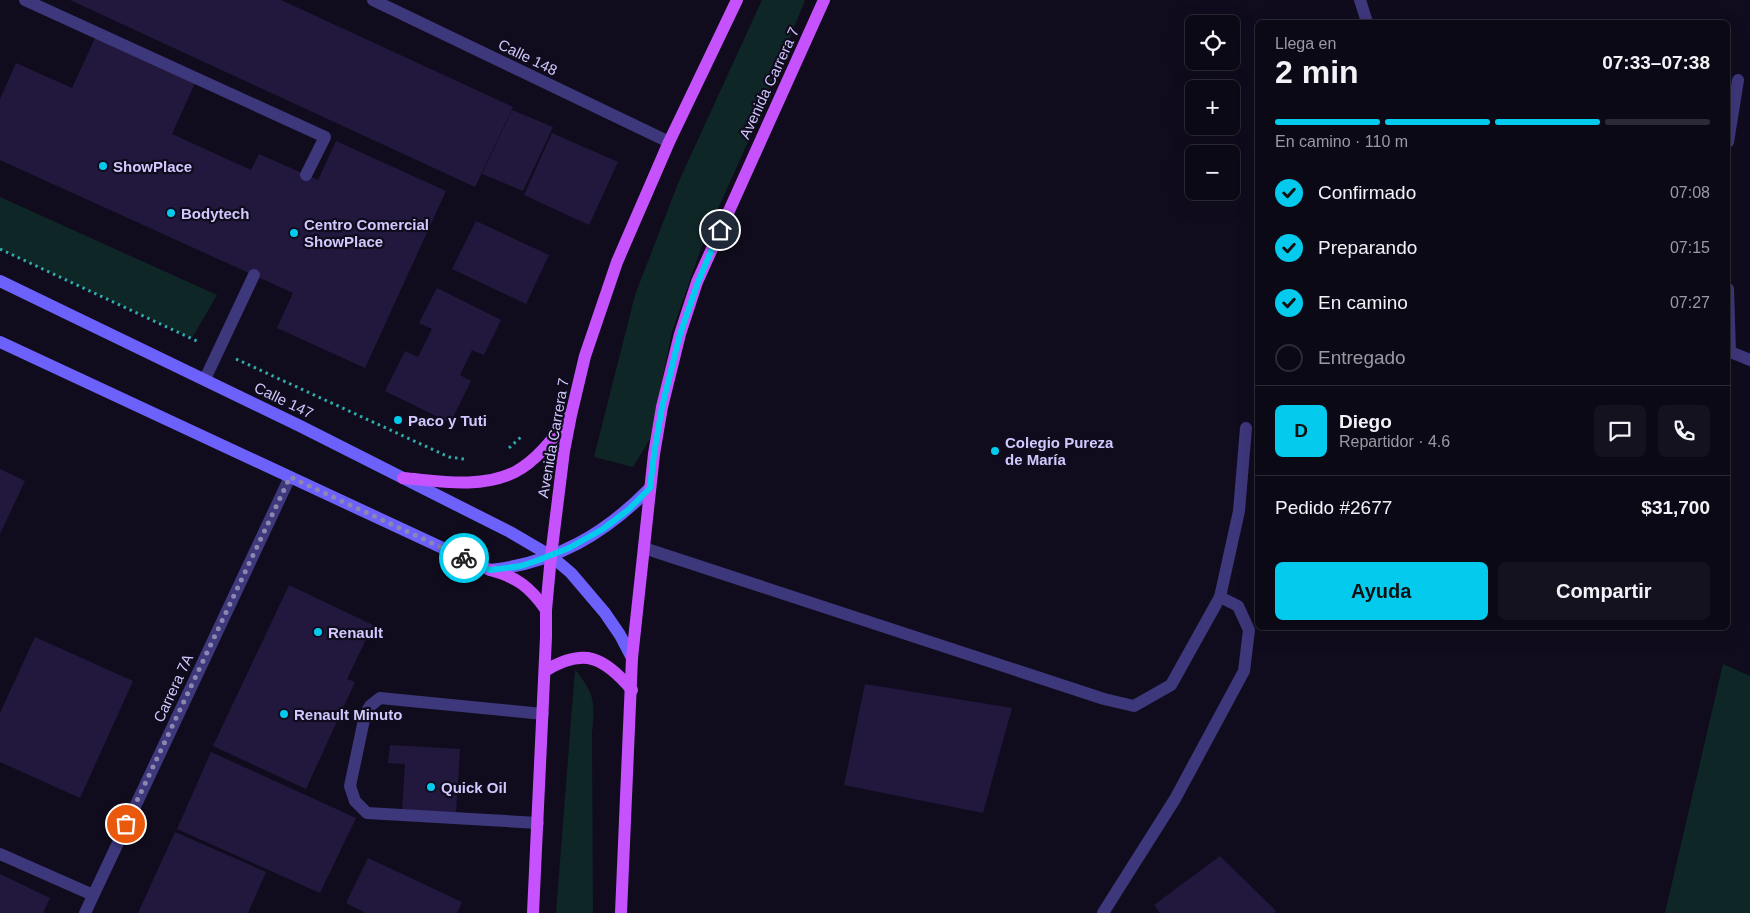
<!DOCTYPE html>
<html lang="es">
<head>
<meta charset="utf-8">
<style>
  :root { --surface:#0c0916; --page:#15121f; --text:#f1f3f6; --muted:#9a9aa1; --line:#2c2a35; --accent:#04cbee }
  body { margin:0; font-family:Helvetica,sans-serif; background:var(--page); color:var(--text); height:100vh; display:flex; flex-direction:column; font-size:19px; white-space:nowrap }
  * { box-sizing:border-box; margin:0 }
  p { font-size:16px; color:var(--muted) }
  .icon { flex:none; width:28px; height:28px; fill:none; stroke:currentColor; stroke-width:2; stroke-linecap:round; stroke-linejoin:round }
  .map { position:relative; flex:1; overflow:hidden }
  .side { position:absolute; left:1255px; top:20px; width:475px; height:610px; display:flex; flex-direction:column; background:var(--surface); border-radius:8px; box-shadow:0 5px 20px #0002,0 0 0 1px var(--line) }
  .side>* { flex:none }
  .tools { position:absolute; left:1185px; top:15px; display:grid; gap:10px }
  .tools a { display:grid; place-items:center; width:55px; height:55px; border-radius:8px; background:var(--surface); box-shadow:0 5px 20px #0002,0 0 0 1px var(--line); font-size:25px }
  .pin { position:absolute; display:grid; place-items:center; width:42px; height:42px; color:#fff; margin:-21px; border:2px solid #fff; border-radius:50%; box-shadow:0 1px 5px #0007 }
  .courier { position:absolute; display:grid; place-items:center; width:50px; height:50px; margin:-25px; border:4px solid #04cbee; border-radius:50%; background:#fff; color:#222; box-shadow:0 1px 6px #0007 }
  .head em { font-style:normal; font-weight:800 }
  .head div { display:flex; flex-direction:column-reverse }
  .head { display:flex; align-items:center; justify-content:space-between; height:85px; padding:0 20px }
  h1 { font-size:32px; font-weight:800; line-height:38px }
  .bar { display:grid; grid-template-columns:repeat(4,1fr); gap:8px 5px; align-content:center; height:60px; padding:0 20px }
  .bar i { height:6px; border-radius:4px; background:var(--line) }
  .bar .selected { background:var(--accent) }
  .bar p { grid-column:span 4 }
  .line { display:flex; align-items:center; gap:12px; padding:0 20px; border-top:1px solid var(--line) }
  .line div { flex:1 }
  .round { display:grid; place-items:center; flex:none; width:52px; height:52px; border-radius:8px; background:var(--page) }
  ol { padding:0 20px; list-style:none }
  li { display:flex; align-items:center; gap:15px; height:55px }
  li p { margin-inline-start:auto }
  li .icon { padding:5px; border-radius:50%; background:var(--accent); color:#111; stroke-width:4 }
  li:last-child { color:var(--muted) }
  li i { width:28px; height:28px; border:2px solid var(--line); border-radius:50% }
  .button { display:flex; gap:10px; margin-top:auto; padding:10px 20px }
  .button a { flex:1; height:58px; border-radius:8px; background:var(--accent); color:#111; font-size:20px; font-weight:800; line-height:58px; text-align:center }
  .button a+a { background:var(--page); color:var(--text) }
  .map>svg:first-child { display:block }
</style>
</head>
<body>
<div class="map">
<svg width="1750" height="913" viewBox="0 0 1750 913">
  <rect width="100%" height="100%" fill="#100c1d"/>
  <g fill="#0f2626">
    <polygon points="762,0 805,0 751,135 704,240 672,332 650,439 633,467 594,457 635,295 679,181"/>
    <polygon points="0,197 217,295 192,338 0,249"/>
    <polygon points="1723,664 1750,676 1750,913 1665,913"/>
    <path d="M575,669C595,695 595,701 592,733L593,913H556Z"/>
  </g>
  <g fill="#22183d">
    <polygon points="70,0 281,0 513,107 475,187"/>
    <polygon points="95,38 195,83 172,134 251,170 259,154 318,180 336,141 446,191 365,368 277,328 293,293 0,160 0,99 16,63 72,88"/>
    <polygon points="512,110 553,127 523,191 482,174"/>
    <polygon points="552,133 618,162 589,225 524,195"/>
    <polygon points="476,221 549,255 526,304 452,269"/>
    <polygon points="437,288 501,320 484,355 472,350 460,375 471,381 450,423 385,391 405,351 418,357 432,329 419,323"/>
    <polygon points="0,469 25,481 0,534"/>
    <polygon points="289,585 373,625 347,679 355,682 306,789 213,746"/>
    <polygon points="35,637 133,681 80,798 0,762 0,713"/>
    <polygon points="865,684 1012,708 983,813 844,785"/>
    <polygon points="390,745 460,749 456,813 402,810 405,764 388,763"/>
    <polygon points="211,752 356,818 320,893 177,829"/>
    <polygon points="175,832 266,872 248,913 138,913"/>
    <polygon points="1220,856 1276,911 1274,913 1160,913 1154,905"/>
    <polygon points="368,858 462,902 457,913 366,913 346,903"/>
    <polygon points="0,874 50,898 43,913 0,913"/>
  </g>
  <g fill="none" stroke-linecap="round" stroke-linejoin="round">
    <g stroke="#2facaa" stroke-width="3" stroke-dasharray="2.5 4" stroke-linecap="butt">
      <polyline points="0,249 199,342"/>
      <polyline points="236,359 449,457 464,459"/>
      <polyline points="509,448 522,436"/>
    </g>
    <g stroke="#3d377b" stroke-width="12">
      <polyline points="25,0 325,137 306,175"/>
      <polyline points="205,379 254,275"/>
      <polyline points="644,548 1104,699 1134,706 1171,685 1220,597 1239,511 1246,428"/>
      <polyline points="538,823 367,813 355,801 350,786 365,715 370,706 380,698 543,714"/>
      <polyline points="0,854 93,895"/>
      <polyline points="1103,913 1175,799 1244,671 1249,630 1238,606 1220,597"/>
    </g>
    <g stroke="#3d377b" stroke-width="12">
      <polyline points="373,0 669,142"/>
      <polyline points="1360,0 1367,22"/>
      <polyline points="1728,142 1738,80"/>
      <polyline points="1728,289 1730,352"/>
      <polyline points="1728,351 1750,360"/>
      <polyline points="85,913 290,477"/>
    </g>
    <g stroke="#6d61fc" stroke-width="12">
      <polyline points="0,281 300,426 510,532 551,556 571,573 605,613 620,635 632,658"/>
      <path d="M0,342L490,570C555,563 605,534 650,488"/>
    </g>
    <g stroke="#c552fc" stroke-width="12">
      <path d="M403,478C439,481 481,489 515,472C538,460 554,437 569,417"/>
      <path d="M490,570C517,577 530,587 546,610"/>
      <path d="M545,671C584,647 604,657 632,690"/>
      <polyline points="533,913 546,637 546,610 551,556 564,451 571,415 585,356 617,262 669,142 737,0"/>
      <polyline points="621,913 632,658 654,454 662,407 680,334 697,282 824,0"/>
    </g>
  </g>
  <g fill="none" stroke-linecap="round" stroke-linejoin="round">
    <polyline stroke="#8d86af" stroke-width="5" stroke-dasharray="0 9" points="126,824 290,477 464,558"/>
    <polyline stroke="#04cbee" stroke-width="6" points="464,558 490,570 521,566 536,561 569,548 603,529 628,510 650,488 654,454 662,407 680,334 698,282 720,230"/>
  </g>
  <g fill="#04cbee" stroke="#100c1d" stroke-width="2">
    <circle cx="103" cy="166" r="5"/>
    <circle cx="171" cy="213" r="5"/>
    <circle cx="294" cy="233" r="5"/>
    <circle cx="398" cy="420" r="5"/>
    <circle cx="995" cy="451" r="5"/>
    <circle cx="318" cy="632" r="5"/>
    <circle cx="284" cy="714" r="5"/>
    <circle cx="431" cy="787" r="5"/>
  </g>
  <g text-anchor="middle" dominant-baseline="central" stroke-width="4.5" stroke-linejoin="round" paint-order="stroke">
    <g font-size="15" fill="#d1c8fe" stroke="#100c1d">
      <text transform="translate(528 57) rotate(26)">Calle 148</text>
      <text transform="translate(769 83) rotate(-65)">Avenida Carrera 7</text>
      <text transform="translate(284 400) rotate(26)">Calle 147</text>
      <text transform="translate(553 438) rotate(-80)">Avenida Carrera 7</text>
      <text transform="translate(173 688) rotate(-65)">Carrera 7A</text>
    </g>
    <g font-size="15" font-weight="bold" fill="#d1c8fe" stroke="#100c1d" text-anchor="start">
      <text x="113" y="166">ShowPlace</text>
      <text x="181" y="213">Bodytech</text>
      <text x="304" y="224">Centro Comercial<tspan x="304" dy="17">ShowPlace</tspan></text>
      <text x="408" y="420">Paco y Tuti</text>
      <text x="1005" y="442">Colegio Pureza<tspan x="1005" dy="17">de María</tspan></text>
      <text x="328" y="632">Renault</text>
      <text x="294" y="714">Renault Minuto</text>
      <text x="441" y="787">Quick Oil</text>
    </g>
  </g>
</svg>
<div class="tools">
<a><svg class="icon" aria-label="locate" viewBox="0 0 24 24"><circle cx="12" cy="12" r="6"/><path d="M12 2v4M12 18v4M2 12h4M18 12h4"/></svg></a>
<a>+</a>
<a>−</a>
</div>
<div class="pin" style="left:126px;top:824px;background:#ea580c"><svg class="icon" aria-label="bag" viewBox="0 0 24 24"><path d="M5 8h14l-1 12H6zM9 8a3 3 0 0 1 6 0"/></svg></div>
<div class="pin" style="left:720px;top:230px;background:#1f2937"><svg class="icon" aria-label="home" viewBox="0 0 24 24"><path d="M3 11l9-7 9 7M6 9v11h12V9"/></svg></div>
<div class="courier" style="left:464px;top:558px"><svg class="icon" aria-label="bike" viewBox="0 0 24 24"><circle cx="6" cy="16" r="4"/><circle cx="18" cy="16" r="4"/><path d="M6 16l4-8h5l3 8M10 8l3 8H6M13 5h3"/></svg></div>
<section class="side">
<div class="head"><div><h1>2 min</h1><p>Llega en</p></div><em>07:33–07:38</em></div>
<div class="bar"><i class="selected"></i><i class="selected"></i><i class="selected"></i><i></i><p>En camino · 110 m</p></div>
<ol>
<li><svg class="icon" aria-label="check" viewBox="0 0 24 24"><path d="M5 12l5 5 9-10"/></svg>Confirmado<p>07:08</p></li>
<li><svg class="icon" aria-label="check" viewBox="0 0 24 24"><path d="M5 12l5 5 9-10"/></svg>Preparando<p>07:15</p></li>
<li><svg class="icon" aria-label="check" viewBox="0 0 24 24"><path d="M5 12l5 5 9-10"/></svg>En camino<p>07:27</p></li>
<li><i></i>Entregado</li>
</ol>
<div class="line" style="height:90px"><b class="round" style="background:var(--accent);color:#111">D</b><div><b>Diego</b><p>Repartidor · 4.6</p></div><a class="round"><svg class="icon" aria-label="chat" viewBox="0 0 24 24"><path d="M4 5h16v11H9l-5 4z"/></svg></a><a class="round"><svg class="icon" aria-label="phone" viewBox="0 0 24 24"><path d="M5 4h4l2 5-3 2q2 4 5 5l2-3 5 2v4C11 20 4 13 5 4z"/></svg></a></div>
<div class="line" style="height:65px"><div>Pedido #2677</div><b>$31,700</b></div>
<div class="button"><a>Ayuda</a><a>Compartir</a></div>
</section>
</div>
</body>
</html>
